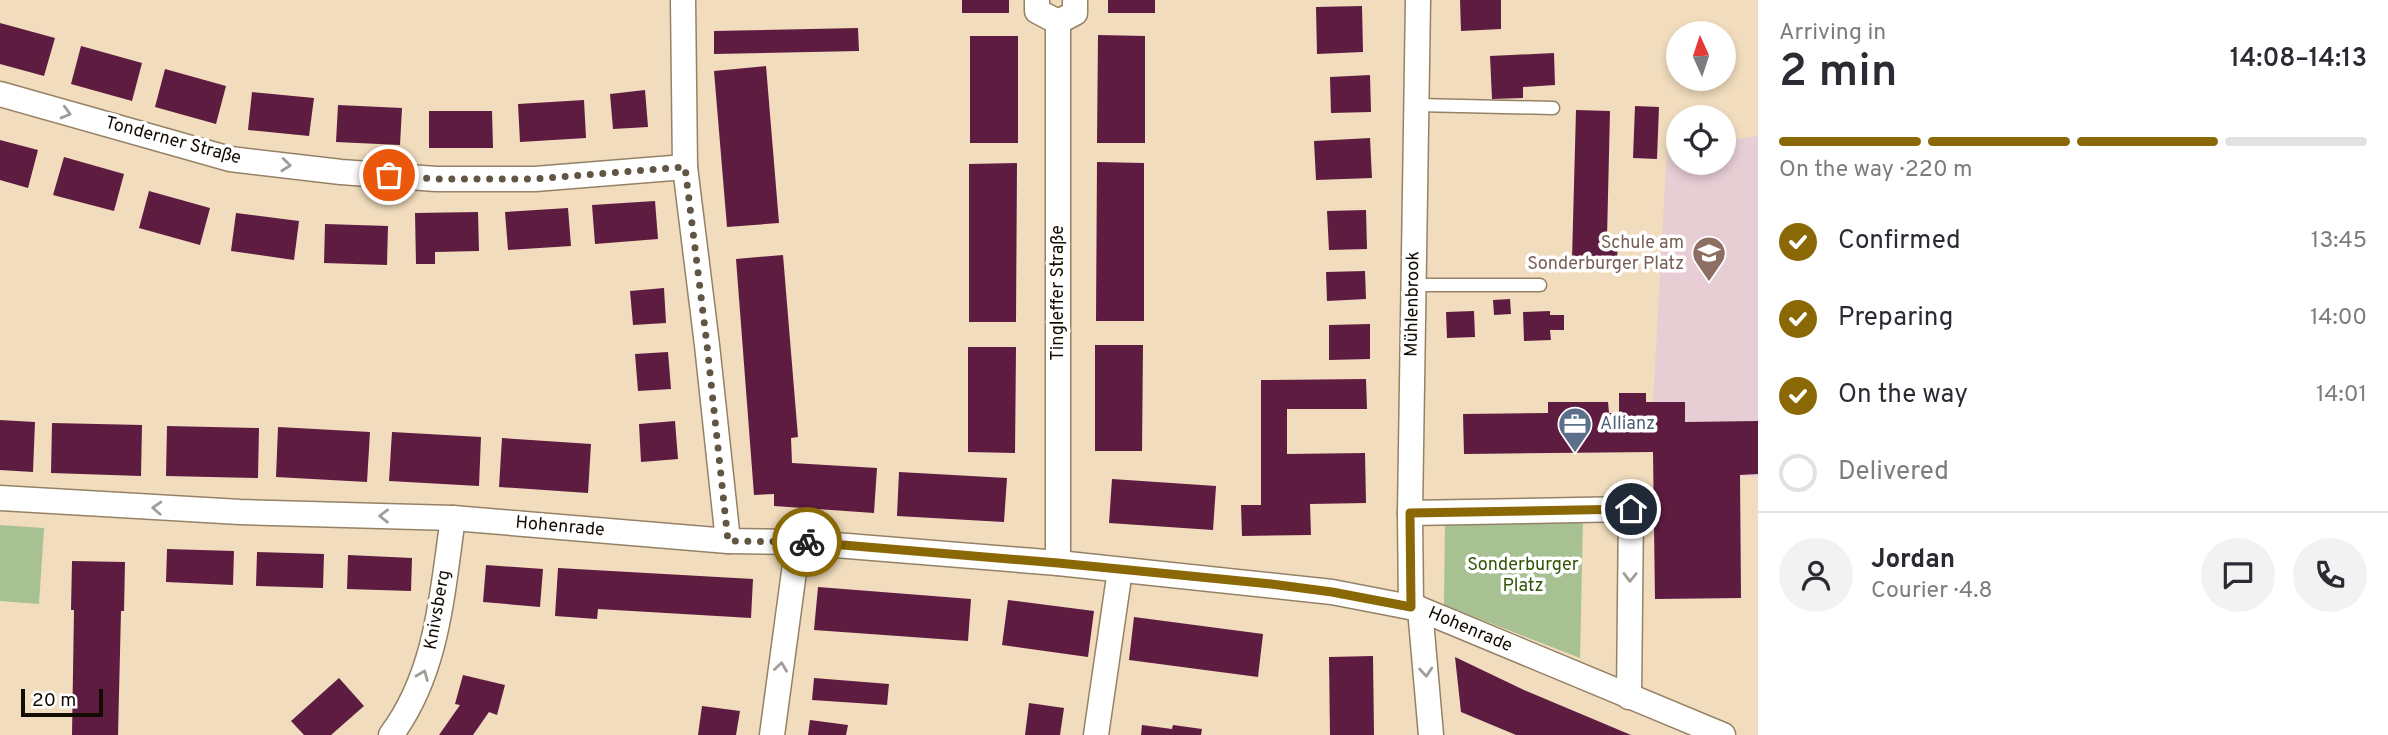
<!DOCTYPE html>
<html lang="en">
<head>
<meta charset="utf-8">
<style>
  :root { --surface:#fff; --page:#f2f2f3; --text:#2b2b33; --muted:#7c7c81; --line:#e1e1e2; --accent:#8a6806 }
  body { margin:0; font-family:Overpass,sans-serif; background:var(--page); color:var(--text); height:100vh; display:flex; flex-direction:column; font-size:26px; white-space:nowrap }
  * { box-sizing:border-box; margin:0 }
  p { font-size:23px; color:var(--muted) }
  .icon { flex:none; width:38px; height:38px; fill:none; stroke:currentColor; stroke-width:2; stroke-linecap:round; stroke-linejoin:round }
  .map { position:relative; flex:1; overflow:hidden }
  .details { display:flex; flex-direction:column; background:var(--surface); width:630px }
  .details>* { flex:none }
  .needle { width:46px; rotate:357deg }
  .fabs { position:absolute; left:1666px; top:21px; display:grid; gap:14px }
  .fabs a { display:grid; place-items:center; width:70px; height:70px; border-radius:50%; background:var(--surface); box-shadow:0 4px 10px #0003; font-size:35px }
  .scale { position:absolute; left:21px; bottom:18px; width:82px; box-sizing:border-box; padding-left:7px; border:4px solid #130c03; border-top:0; font-size:19px; line-height:24px; white-space:nowrap; color:#130c03; -webkit-text-stroke:5px #fff; paint-order:stroke }
  .pin { position:absolute; display:grid; place-items:center; width:60px; height:60px; color:#fff; margin:-30px; border:4px solid #fff; border-radius:50%; box-shadow:0 2px 7px #0007 }
  .courier { position:absolute; display:grid; place-items:center; width:70px; height:70px; margin:-35px; border:5px solid #8a6806; border-radius:50%; background:#fff; color:#222; box-shadow:0 2px 9px #0007 }
  .overview em { font-style:normal; font-weight:600 }
  .overview div { display:flex; flex-direction:column-reverse }
  .overview { display:flex; align-items:center; justify-content:space-between; height:119px; padding:0 21px }
  h1 { font-size:46px; font-weight:600; line-height:52px }
  .bar { display:grid; grid-template-columns:repeat(4,1fr); gap:10px 7px; align-content:center; height:84px; padding:0 21px }
  .bar i { height:9px; border-radius:5px; background:var(--line) }
  .bar .current { background:var(--accent) }
  .bar p { grid-column:span 4 }
  .line { display:flex; align-items:center; gap:18px; padding:0 21px; border-top:2px solid var(--line) }
  .line div { flex:1 }
  .round { display:grid; place-items:center; flex:none; width:74px; height:74px; border-radius:37px; background:var(--page) }
  ol { padding:0 21px; list-style:none }
  li { display:flex; align-items:center; gap:21px; height:77px }
  li p { margin-inline-start:auto }
  li .icon { padding:7px; border-radius:50%; background:var(--accent); color:#fff; stroke-width:4 }
  li:last-child { color:var(--muted) }
  li i { width:38px; height:38px; border:4px solid var(--line); border-radius:50% }
  main { display:flex; flex:1; min-height:0 }
  .map>svg:first-child { display:block }
</style>
</head>
<body>
<main>
<div class="map">
<svg width="1758" height="735" viewBox="0 0 1758 735">
  <rect width="100%" height="100%" fill="#f1dcbd"/>
  <polygon fill="#e7ced5" points="1758,136 1758,477 1740,475 1741,598 1655,599 1653,402 1667,149 1678,147 1678,163 1724,163 1724,141"/>
  <g fill="#a7c193">
    <polygon points="1445,517 1583,517 1580,658 1444,605"/>
    <polygon points="0,525 44,528 39,604 0,601"/>
  </g>
  <g fill="#5f1c41">
    <rect x="962" y="0" width="47" height="13"/>
    <rect x="1108" y="0" width="47" height="13"/>
    <polygon points="1460,0 1501,0 1501,29 1461,31"/>
    <polygon points="1362,6 1363,52 1317,54 1316,7"/>
    <polygon points="0,23 55,38 44,76 0,64"/>
    <polygon points="858,28 859,51 714,54 714,31"/>
    <polygon points="1098,35 1145,36 1145,143 1097,143"/>
    <rect x="970" y="36" width="48" height="107"/>
    <polygon points="81,46 142,63 132,101 71,84"/>
    <polygon points="1554,53 1555,85 1523,87 1523,98 1492,99 1490,56"/>
    <polygon points="766,66 779,223 727,227 714,71"/>
    <polygon points="165,69 226,86 216,124 155,107"/>
    <polygon points="1370,75 1371,112 1331,113 1330,77"/>
    <polygon points="645,90 648,127 613,129 610,94"/>
    <polygon points="252,92 314,98 309,136 248,130"/>
    <polygon points="584,100 586,138 520,142 518,104"/>
    <polygon points="338,105 402,108 400,145 336,142"/>
    <polygon points="1635,106 1659,107 1657,159 1633,158"/>
    <polygon points="1576,110 1610,111 1607,238 1618,239 1617,260 1572,259"/>
    <polygon points="429,111 492,111 493,148 429,148"/>
    <polygon points="1370,138 1372,178 1316,180 1314,141"/>
    <polygon points="0,140 38,150 28,188 0,180"/>
    <polygon points="64,157 124,174 114,211 53,195"/>
    <polygon points="1097,162 1144,163 1144,321 1096,321"/>
    <polygon points="1017,163 1016,322 969,322 969,164"/>
    <polygon points="149,191 210,208 200,245 139,228"/>
    <polygon points="655,201 658,239 595,244 592,205"/>
    <polygon points="568,208 571,246 508,250 505,212"/>
    <polygon points="1366,210 1367,249 1329,250 1327,211"/>
    <polygon points="478,212 479,251 435,252 435,264 416,264 415,213"/>
    <polygon points="236,213 299,221 294,260 231,251"/>
    <polygon points="325,224 388,226 387,265 324,263"/>
    <polygon points="783,255 798,437 791,438 792,463 877,468 874,513 774,506 774,494 754,495 736,259"/>
    <polygon points="1365,271 1366,299 1327,301 1326,272"/>
    <polygon points="664,288 666,323 633,325 630,291"/>
    <polygon points="1510,299 1511,314 1494,315 1493,300"/>
    <polygon points="1474,311 1475,337 1447,338 1446,312"/>
    <polygon points="1550,311 1550,315 1564,315 1564,330 1550,330 1551,340 1524,341 1523,312"/>
    <polygon points="1370,324 1370,359 1329,360 1329,325"/>
    <polygon points="1095,345 1143,345 1142,451 1095,451"/>
    <polygon points="968,347 1016,347 1015,453 968,452"/>
    <polygon points="668,352 671,389 638,391 635,354"/>
    <polygon points="1366,379 1367,409 1287,409 1287,454 1365,453 1366,503 1310,504 1311,535 1242,536 1241,505 1261,505 1261,380"/>
    <polygon points="1619,393 1646,393 1646,402 1685,402 1685,422 1758,421 1758,474 1740,475 1741,598 1655,599 1653,452 1464,454 1463,414 1548,413 1548,402 1608,402 1609,413 1619,413"/>
    <polygon points="0,420 35,422 33,472 0,470"/>
    <polygon points="675,421 678,459 641,462 639,424"/>
    <polygon points="52,423 142,425 141,476 51,473"/>
    <polygon points="167,426 259,428 258,478 166,476"/>
    <polygon points="278,427 370,432 367,482 276,477"/>
    <polygon points="392,432 481,437 479,486 389,481"/>
    <polygon points="502,438 591,444 588,493 499,487"/>
    <polygon points="899,472 1007,478 1004,522 897,516"/>
    <polygon points="1112,479 1216,486 1213,530 1109,523"/>
    <polygon points="167,549 234,551 233,585 166,582"/>
    <polygon points="257,552 324,554 323,588 256,586"/>
    <polygon points="348,555 412,558 411,591 347,589"/>
    <polygon points="72,561 125,562 124,611 121,611 118,735 72,735 74,610 71,610"/>
    <polygon points="486,565 543,569 540,607 483,602"/>
    <polygon points="558,568 753,579 751,618 598,609 597,619 555,616"/>
    <polygon points="818,587 971,599 968,641 814,630"/>
    <polygon points="1008,600 1094,611 1088,657 1002,645"/>
    <polygon points="1134,617 1263,634 1258,677 1129,660"/>
    <polygon points="1373,656 1374,735 1330,735 1329,657"/>
    <polygon points="1455,657 1524,690 1631,735 1516,735 1461,712"/>
    <polygon points="463,675 505,685 497,715 489,712 473,735 439,735 460,705 455,704"/>
    <polygon points="339,678 364,706 331,735 304,735 291,721"/>
    <polygon points="814,678 889,684 887,705 812,700"/>
    <polygon points="1029,703 1064,708 1060,735 1025,735"/>
    <polygon points="702,706 740,711 736,735 698,735"/>
    <polygon points="810,720 848,725 846,735 808,735"/>
    <polygon points="1142,725 1172,729 1173,725 1202,729 1201,735 1141,735"/>
  </g>
  <g fill="none" stroke-linecap="round" stroke-linejoin="round">
    <g stroke="#958265" stroke-width="15">
      <g id="service">
        <polyline points="1417,105 1553,108"/>
        <polyline points="1414,285 1540,285"/>
      </g>
    </g>
    <g stroke="#958265" stroke-width="27">
      <g id="minor">
        <polyline points="683,0 685,167 707,345 728,541"/>
        <polyline points="1037,0 1037,11 1058,22"/>
        <polyline points="1058,22 1058,563"/>
        <polyline points="1058,22 1075,13 1075,0"/>
        <polyline points="0,94 230,159 341,172 436,179 535,179 685,167"/>
        <polyline points="0,498 240,512 453,518 728,541 798,542 1058,563 1332,592 1420,609 1723,735"/>
        <polyline points="1410,513 1631,509 1629,697"/>
        <polyline points="1411,607 1410,513 1418,0"/>
        <polyline points="1420,609 1431,735"/>
        <path d="M391,735C438,672 442,593 453,518"/>
        <polyline points="772,735 798,542"/>
        <polyline points="1096,735 1120,570"/>
      </g>
    </g>
    <use href="#service" stroke="#fff" stroke-width="12"/>
    <use href="#minor" stroke="#fff" stroke-width="24"/>
  </g>
  <defs><path id="oneway-chevron" d="M-2-3.5L2.5 0L-2 3.5" fill="none" stroke-width="1.6" stroke-linecap="round" stroke-linejoin="round" transform="scale(1.75)"/></defs>
  <g stroke="#a19e9a">
    <use href="#oneway-chevron" transform="translate(66 113) rotate(16)"/>
    <use href="#oneway-chevron" transform="translate(286 165) rotate(6)"/>
    <use href="#oneway-chevron" transform="translate(157 508) rotate(-177)"/>
    <use href="#oneway-chevron" transform="translate(384 516) rotate(-179)"/>
    <use href="#oneway-chevron" transform="translate(1630 577) rotate(91)"/>
    <use href="#oneway-chevron" transform="translate(781 667) rotate(-82)"/>
    <use href="#oneway-chevron" transform="translate(1426 672) rotate(85)"/>
    <use href="#oneway-chevron" transform="translate(423 675) rotate(-68)"/>
  </g>
  <g fill="none" stroke-linecap="round" stroke-linejoin="round">
    <polyline stroke="#615544" stroke-width="7" stroke-dasharray="0 12.6" points="389,175 436,179 535,179 685,167 707,345 728,541 807,542"/>
    <polyline stroke="#8a6806" stroke-width="9" points="807,542 1058,563 1271,584 1332,592 1411,607 1410,513 1631,509"/>
  </g>
  <defs>
    <g id="school-pin" transform="scale(1.75)"><path d="M0 17L-7.5 6A9.5 9.5 0 1 1 7.5 6Z" fill="#8d6e63" stroke="#fff"/><path d="M0-5L7-2L0 1L-7-2ZM-4 1L0 2.5L4 1V4Q0 6-4 4Z" fill="#fff"/></g>
    <g id="office-pin" transform="scale(1.75)"><path d="M0 17L-7.5 6A9.5 9.5 0 1 1 7.5 6Z" fill="#5c6f8a" stroke="#fff"/><path d="M-6-3h4V-5.5h4V-3h4V5H-6ZM-1-4.5V-3h2v-1.5ZM-6 0V1H6V0Z" fill="#fff"/></g>
  </defs>
  <g fill-rule="evenodd">
    <use href="#school-pin" x="1709" y="253"/>
    <use href="#office-pin" x="1575" y="424"/>
  </g>
  <g text-anchor="middle" dominant-baseline="central" stroke-width="7" stroke-linejoin="round" paint-order="stroke">
    <g font-size="18" fill="#130c03" stroke="#fff">
      <text transform="translate(173 141) rotate(15)">Tonderner Straße</text>
      <text transform="translate(1058 293) rotate(-90)">Tingleffer Straße</text>
      <text transform="translate(1413 304) rotate(-89)">Mühlenbrook</text>
      <text transform="translate(560 527) rotate(5)">Hohenrade</text>
      <text transform="translate(438 610) rotate(-80)">Knivsberg</text>
      <text transform="translate(1470 630) rotate(23)">Hohenrade</text>
    </g>
    <g font-size="18" fill="#785e54" stroke="#fff" text-anchor="end">
      <text x="1684" y="243">Schule am<tspan x="1684" dy="21">Sonderburger Platz</tspan></text>
    </g>
    <g font-size="18" fill="#4e5e75" stroke="#fff" text-anchor="start">
      <text x="1600" y="424">Allianz</text>
    </g>
    <g font-size="18" fill="#335608" stroke="#fff">
      <text x="1523" y="565">Sonderburger<tspan x="1523" dy="21">Platz</tspan></text>
    </g>
  </g>
</svg>
<div class="fabs">
<a><svg class="needle" viewBox="-14 -14 28 28"><path d="M0-13l5 13h-10z" fill="#e53935"/><path d="M0 13l5-13h-10z" fill="#7c7c81"/></svg></a>
<a><svg class="icon" aria-label="locate" viewBox="0 0 24 24"><circle cx="12" cy="12" r="6"/><path d="M12 2v4M12 18v4M2 12h4M18 12h4"/></svg></a>
</div>
<div class="scale">20 m</div>
<div class="pin" style="left:389px;top:175px;background:#ea580c"><svg class="icon" aria-label="bag" viewBox="0 0 24 24"><path d="M5 8h14l-1 12H6zM9 8a3 3 0 0 1 6 0"/></svg></div>
<div class="pin" style="left:1631px;top:509px;background:#1f2937"><svg class="icon" aria-label="home" viewBox="0 0 24 24"><path d="M3 11l9-7 9 7M6 9v11h12V9"/></svg></div>
<div class="courier" style="left:807px;top:542px"><svg class="icon" aria-label="bike" viewBox="0 0 24 24"><circle cx="6" cy="16" r="4"/><circle cx="18" cy="16" r="4"/><path d="M6 16l4-8h5l3 8M10 8l3 8H6M13 5h3"/></svg></div>
</div>
<section class="details">
<div class="overview"><div><h1>2 min</h1><p>Arriving in</p></div><em>14:08–14:13</em></div>
<div class="bar"><i class="current"></i><i class="current"></i><i class="current"></i><i></i><p>On the way · 220 m</p></div>
<ol>
<li><svg class="icon" aria-label="check" viewBox="0 0 24 24"><path d="M5 12l5 5 9-10"/></svg>Confirmed<p>13:45</p></li>
<li><svg class="icon" aria-label="check" viewBox="0 0 24 24"><path d="M5 12l5 5 9-10"/></svg>Preparing<p>14:00</p></li>
<li><svg class="icon" aria-label="check" viewBox="0 0 24 24"><path d="M5 12l5 5 9-10"/></svg>On the way<p>14:01</p></li>
<li><i></i>Delivered</li>
</ol>
<div class="line" style="height:126px"><a class="round"><svg class="icon" aria-label="person" viewBox="0 0 24 24"><circle cx="12" cy="8" r="4"/><path d="M4 21q1-7 8-7t8 7"/></svg></a><div><b>Jordan</b><p>Courier · 4.8</p></div><a class="round"><svg class="icon" aria-label="chat" viewBox="0 0 24 24"><path d="M4 5h16v11H9l-5 4z"/></svg></a><a class="round"><svg class="icon" aria-label="phone" viewBox="0 0 24 24"><path d="M5 4h4l2 5-3 2q2 4 5 5l2-3 5 2v4C11 20 4 13 5 4z"/></svg></a></div>
</section>
</main>
</body>
</html>
